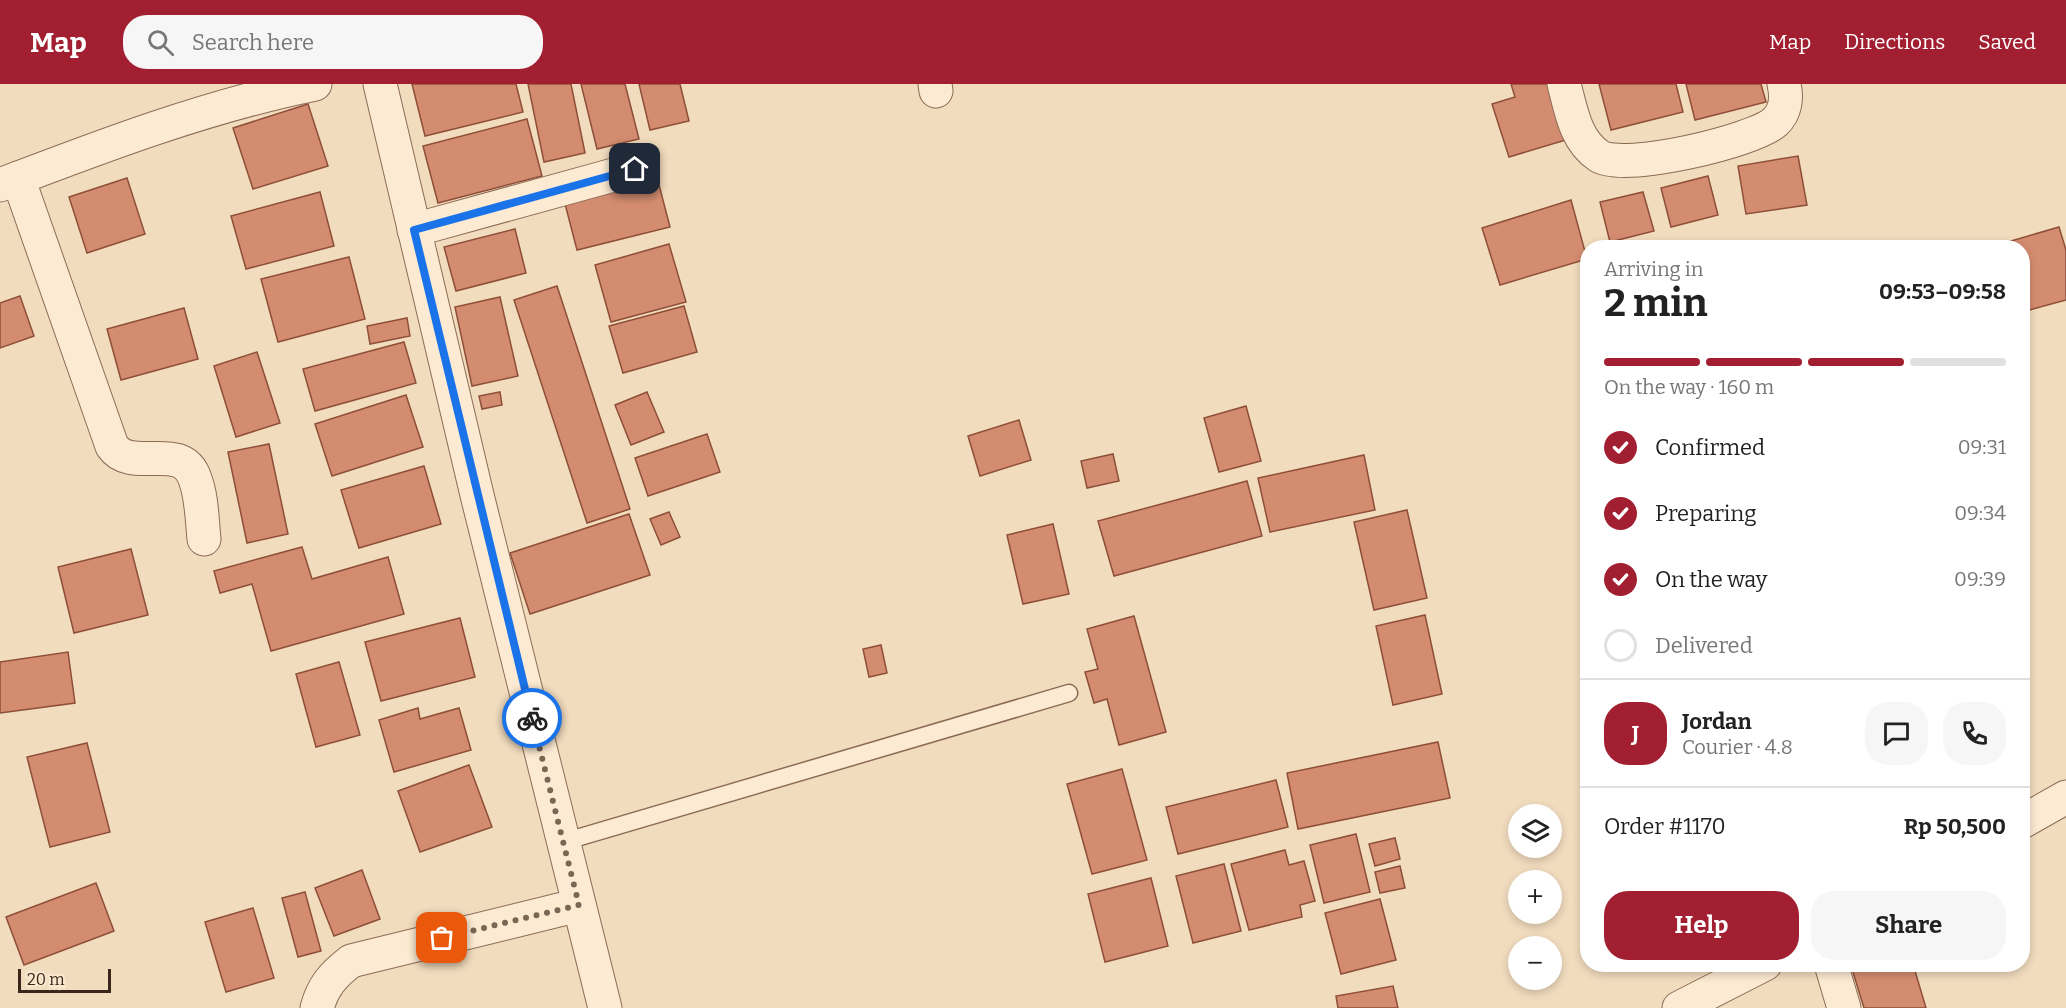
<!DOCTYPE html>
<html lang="en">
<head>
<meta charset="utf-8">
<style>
  :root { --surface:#fff; --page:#f6f6f6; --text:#222; --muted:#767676; --line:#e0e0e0; --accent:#a21f31 }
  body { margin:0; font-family:Bitter,serif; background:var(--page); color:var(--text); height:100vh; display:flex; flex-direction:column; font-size:22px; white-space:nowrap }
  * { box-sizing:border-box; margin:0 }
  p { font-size:20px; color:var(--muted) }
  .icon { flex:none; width:33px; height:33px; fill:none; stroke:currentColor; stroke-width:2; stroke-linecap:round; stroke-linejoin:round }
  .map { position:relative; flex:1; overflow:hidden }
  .details { position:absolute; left:1580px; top:156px; width:450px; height:732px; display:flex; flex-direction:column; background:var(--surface); border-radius:24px; box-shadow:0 3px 9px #0003 }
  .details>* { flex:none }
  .buttons { position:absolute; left:1508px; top:720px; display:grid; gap:12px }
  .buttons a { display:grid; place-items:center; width:54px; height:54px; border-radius:50%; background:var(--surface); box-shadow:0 3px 9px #0003; font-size:30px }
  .scale { position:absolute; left:18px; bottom:15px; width:93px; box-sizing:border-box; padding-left:6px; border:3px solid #3a261b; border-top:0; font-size:16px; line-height:21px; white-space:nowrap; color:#3a261b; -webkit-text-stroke:4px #f9e7ce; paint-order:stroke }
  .pin { position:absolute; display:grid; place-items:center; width:51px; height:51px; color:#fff; margin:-26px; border-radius:12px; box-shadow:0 3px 9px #0006 }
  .courier { position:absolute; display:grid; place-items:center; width:60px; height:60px; margin:-30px; border:4px solid #1a73e8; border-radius:50%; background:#fff; color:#222; box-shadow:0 2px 8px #0007 }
  .head em { font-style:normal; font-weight:700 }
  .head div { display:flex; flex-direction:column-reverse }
  .head { display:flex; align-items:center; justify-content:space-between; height:102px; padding:0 24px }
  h1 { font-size:39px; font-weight:700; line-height:45px }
  .bar { display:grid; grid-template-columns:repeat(4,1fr); gap:9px 6px; align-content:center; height:72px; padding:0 24px }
  .bar i { height:8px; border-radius:4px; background:var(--line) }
  .bar .selected { background:var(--accent) }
  .bar p { grid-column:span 4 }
  .line { display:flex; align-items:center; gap:15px; padding:0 24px; border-top:2px solid var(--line) }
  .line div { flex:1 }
  .round { display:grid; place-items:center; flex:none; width:63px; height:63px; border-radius:24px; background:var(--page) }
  ol { padding:0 24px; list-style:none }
  li { display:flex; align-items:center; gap:18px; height:66px }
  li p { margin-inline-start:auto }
  li .icon { padding:6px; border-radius:50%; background:var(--accent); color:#fff; stroke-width:4 }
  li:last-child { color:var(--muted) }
  li i { width:33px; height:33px; border:3px solid var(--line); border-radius:50% }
  .action { display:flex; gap:12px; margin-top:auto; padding:12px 24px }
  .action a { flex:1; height:69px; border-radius:24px; background:var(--accent); color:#fff; font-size:24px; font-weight:700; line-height:69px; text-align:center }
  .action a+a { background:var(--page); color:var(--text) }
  header { display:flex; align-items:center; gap:36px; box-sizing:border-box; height:84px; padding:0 30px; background:var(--accent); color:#fff }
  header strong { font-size:28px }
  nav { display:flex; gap:33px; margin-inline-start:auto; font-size:21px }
  .search { width:420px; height:54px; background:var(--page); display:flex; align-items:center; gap:15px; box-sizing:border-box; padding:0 21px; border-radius:24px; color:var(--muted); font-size:22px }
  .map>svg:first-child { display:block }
</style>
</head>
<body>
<header>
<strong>Map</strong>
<div class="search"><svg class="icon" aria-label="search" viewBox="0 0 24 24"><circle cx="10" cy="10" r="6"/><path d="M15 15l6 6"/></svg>Search here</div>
<nav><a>Map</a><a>Directions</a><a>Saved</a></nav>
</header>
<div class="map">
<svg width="2066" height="924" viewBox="0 0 2066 924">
  <rect width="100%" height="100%" fill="#f2dcbe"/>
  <g fill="#d48c70" stroke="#8e4f38" stroke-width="1.5">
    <polygon points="412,0 516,0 523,28 425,52"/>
    <polygon points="528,0 571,0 585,69 544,78"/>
    <polygon points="581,0 625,0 639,55 597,65"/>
    <polygon points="639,0 680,0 689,37 650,46"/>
    <polygon points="1511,0 1552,0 1569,55 1509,73 1492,20 1515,13"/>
    <polygon points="1599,0 1676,0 1683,28 1611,46"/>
    <polygon points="1686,0 1761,0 1766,18 1695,36"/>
    <polygon points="308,20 328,82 253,105 233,44"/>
    <polygon points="527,35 542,92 438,119 423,62"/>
    <polygon points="1798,72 1807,121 1746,130 1738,82"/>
    <polygon points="1708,92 1718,131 1671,143 1661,104"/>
    <polygon points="657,93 670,143 577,166 564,116"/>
    <polygon points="127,94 145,150 87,169 69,113"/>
    <polygon points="320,108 334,162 246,185 231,132"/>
    <polygon points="1643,108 1654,147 1610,158 1600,118"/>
    <polygon points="1571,116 1587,175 1500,201 1482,144"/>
    <polygon points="2059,143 2066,166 2066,216 2022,228 2022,164 1994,162"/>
    <polygon points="515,145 526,189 456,207 444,163"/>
    <polygon points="669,160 686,218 611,238 595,181"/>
    <polygon points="349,173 365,235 278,258 261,195"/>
    <polygon points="557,202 630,425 587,439 514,216"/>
    <polygon points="20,212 34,252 0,264 0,219"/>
    <polygon points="500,213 518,292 472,302 455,223"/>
    <polygon points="684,222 697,268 623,289 609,242"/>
    <polygon points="184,224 198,275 121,296 107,245"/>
    <polygon points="407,234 410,252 370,260 367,242"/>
    <polygon points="404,258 416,299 315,327 303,285"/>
    <polygon points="257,268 280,339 236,353 214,282"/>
    <polygon points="500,308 502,321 482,325 479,312"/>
    <polygon points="647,308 664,348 631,361 615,321"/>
    <polygon points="406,311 423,363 332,392 315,340"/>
    <polygon points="1246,322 1261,377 1219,388 1204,334"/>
    <polygon points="1019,336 1031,376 980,392 968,352"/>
    <polygon points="707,350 720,388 648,412 635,374"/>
    <polygon points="269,360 288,450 247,459 228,368"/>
    <polygon points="1113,370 1119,397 1087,404 1081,377"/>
    <polygon points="1364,371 1375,426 1270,448 1258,394"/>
    <polygon points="424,382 441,440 359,464 341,406"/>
    <polygon points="1247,397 1262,452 1114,492 1098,437"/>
    <polygon points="1407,426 1427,514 1374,526 1354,438"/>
    <polygon points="669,428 680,453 661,461 650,435"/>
    <polygon points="629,430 650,491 530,530 510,469"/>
    <polygon points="1053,440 1069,510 1023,520 1007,451"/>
    <polygon points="302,463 312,495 388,473 404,530 271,567 252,500 220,509 214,487"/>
    <polygon points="131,465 148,531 74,549 58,483"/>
    <polygon points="1425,531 1442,610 1393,621 1376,542"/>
    <polygon points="1134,532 1166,648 1119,661 1107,615 1094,619 1085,588 1098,585 1087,545"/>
    <polygon points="460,534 475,593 381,617 365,558"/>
    <polygon points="881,561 887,589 869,593 863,565"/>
    <polygon points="68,568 75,619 0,629 0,578"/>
    <polygon points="339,578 360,651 316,663 296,590"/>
    <polygon points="418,624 420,635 459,624 471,666 394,688 379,636"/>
    <polygon points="1438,658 1450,714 1298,745 1287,689"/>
    <polygon points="87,659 110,748 50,763 27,673"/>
    <polygon points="469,681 492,743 420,768 398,707"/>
    <polygon points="1122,685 1147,776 1092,790 1067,700"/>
    <polygon points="1276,696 1288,743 1178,770 1166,723"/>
    <polygon points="1356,750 1370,808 1324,819 1310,761"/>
    <polygon points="1395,754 1400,775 1375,782 1369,760"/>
    <polygon points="1285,766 1289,781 1304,777 1315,817 1300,821 1302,833 1249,846 1231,780"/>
    <polygon points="1224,780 1241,847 1193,859 1176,792"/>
    <polygon points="1400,782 1405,804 1380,809 1375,788"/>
    <polygon points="362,786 380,835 334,852 315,804"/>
    <polygon points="1151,794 1168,862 1105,878 1088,810"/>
    <polygon points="96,799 114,847 24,881 6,833"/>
    <polygon points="305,808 321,867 298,873 282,814"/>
    <polygon points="1380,815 1396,876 1341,890 1325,829"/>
    <polygon points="253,824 274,894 226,908 205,838"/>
    <polygon points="1870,880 1913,880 1926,924 1864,924 1852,885"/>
    <polygon points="1393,902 1398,924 1338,924 1336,912"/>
  </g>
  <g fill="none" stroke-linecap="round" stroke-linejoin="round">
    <g stroke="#8c6b55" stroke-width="19">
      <polyline id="service" points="563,758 1069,609"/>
    </g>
    <g stroke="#8c6b55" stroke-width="35">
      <g id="minor">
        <polyline points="935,0 936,7"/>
        <path d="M1564,0C1571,26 1575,56 1599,72C1624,88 1754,57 1775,38C1786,28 1787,13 1784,0"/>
        <path d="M18,94L112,362C132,391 182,355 195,395C202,413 202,436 204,455"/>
        <path d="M0,101C102,62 207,22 315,0"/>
        <polyline points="414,146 635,85"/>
        <polyline points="2022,738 2066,713"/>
        <polyline points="1831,880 1844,924"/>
        <path d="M317,924C323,902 333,891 351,877L579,821"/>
        <polyline points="1679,924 1765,880"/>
      </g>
    </g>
    <g stroke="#8c6b55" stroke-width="35">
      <polyline id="tertiary" points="380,0 477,411 605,924"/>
    </g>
    <use href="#service" stroke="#fcead2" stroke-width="16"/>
    <use href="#minor" stroke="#fcead2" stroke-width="33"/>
    <use href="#tertiary" stroke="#fcead2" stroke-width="33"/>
  </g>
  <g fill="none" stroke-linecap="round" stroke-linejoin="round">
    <polyline stroke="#7a6654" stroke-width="6" stroke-dasharray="0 10.8" points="442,854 579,821 532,634"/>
    <polyline stroke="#1a73e8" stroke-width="8" points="532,634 414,146 635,85"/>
  </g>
</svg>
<div class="buttons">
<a><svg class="icon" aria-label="layers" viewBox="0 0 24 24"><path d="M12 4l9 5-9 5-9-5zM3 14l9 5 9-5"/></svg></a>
<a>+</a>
<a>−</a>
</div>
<div class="scale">20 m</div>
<div class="pin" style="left:442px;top:854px;background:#ea580c"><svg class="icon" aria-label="bag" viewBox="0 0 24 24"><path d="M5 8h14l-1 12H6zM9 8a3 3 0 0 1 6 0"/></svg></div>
<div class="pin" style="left:635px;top:85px;background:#1f2937"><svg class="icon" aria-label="home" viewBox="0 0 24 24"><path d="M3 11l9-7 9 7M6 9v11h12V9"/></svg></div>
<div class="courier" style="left:532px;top:634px"><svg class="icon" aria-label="bike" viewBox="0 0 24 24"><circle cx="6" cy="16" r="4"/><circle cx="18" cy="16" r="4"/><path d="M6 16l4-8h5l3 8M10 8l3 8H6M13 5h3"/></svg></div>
<section class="details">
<div class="head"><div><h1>2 min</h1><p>Arriving in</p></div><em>09:53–09:58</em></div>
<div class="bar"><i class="selected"></i><i class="selected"></i><i class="selected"></i><i></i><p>On the way · 160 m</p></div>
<ol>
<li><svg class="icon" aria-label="check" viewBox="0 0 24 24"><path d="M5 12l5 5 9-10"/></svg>Confirmed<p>09:31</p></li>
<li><svg class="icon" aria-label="check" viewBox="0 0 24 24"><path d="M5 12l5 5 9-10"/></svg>Preparing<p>09:34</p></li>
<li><svg class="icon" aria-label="check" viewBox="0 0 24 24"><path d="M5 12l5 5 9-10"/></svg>On the way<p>09:39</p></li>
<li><i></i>Delivered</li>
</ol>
<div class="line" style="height:108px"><b class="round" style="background:var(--accent);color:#fff">J</b><div><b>Jordan</b><p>Courier · 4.8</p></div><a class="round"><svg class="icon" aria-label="chat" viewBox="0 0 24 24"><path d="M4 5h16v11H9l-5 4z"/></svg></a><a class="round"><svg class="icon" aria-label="phone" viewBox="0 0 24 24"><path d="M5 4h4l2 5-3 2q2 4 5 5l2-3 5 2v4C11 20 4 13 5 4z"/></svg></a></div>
<div class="line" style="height:78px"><div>Order #1170</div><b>Rp 50,500</b></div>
<div class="action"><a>Help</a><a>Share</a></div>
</section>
</div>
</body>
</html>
